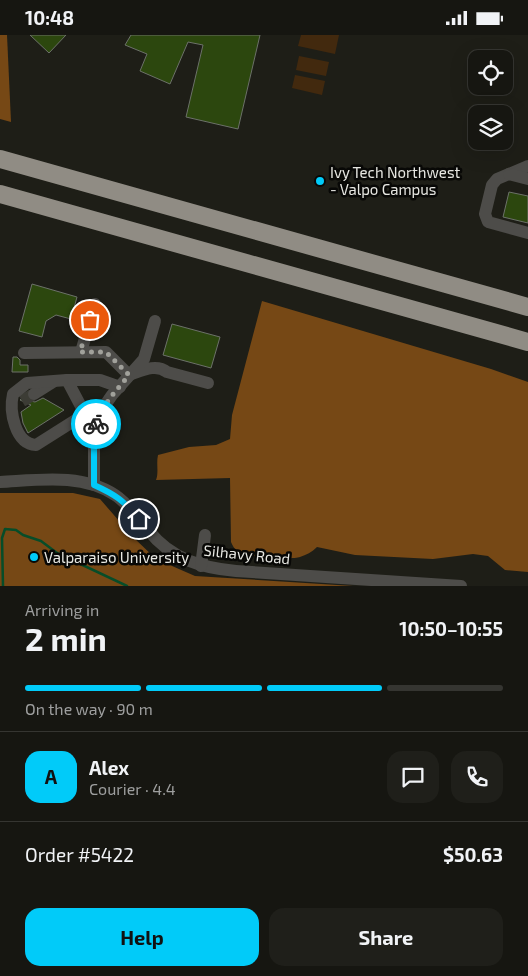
<!DOCTYPE html>
<html lang="en">
<head>
<meta charset="utf-8">
<style>
  :root { --surface:#161611; --page:#1f1f1a; --text:#f1f3f6; --muted:#9e9f9f; --line:#353531; --accent:#01cbf9 }
  body { margin:0; font-family:"Exo 2",sans-serif; background:var(--page); color:var(--text); height:100vh; display:flex; flex-direction:column; font-size:19px; white-space:nowrap }
  * { box-sizing:border-box; margin:0 }
  p { font-size:16px; color:var(--muted) }
  .icon { flex:none; width:28px; height:28px; fill:none; stroke:currentColor; stroke-width:2; stroke-linecap:round; stroke-linejoin:round }
  .map { position:relative; height:551px; overflow:hidden }
  .drawer { display:flex; flex-direction:column; background:var(--surface); flex:1 }
  .drawer>* { flex:none }
  .tools { position:absolute; left:468px; top:15px; display:grid; gap:10px }
  .tools a { display:grid; place-items:center; width:45px; height:45px; border-radius:10px; background:var(--surface); box-shadow:0 5px 20px #0002,0 0 0 1px var(--line); font-size:25px }
  .pin { position:absolute; display:grid; place-items:center; width:42px; height:42px; color:#fff; margin:-21px; border:2px solid #fff; border-radius:50%; box-shadow:0 1px 5px #0007 }
  .courier { position:absolute; display:grid; place-items:center; width:50px; height:50px; margin:-25px; border:4px solid #01cbf9; border-radius:50%; background:#fff; color:#222; box-shadow:0 1px 6px #0007 }
  .head em { font-style:normal; font-weight:700 }
  .head div { display:flex; flex-direction:column-reverse }
  .head { display:flex; align-items:center; justify-content:space-between; height:85px; padding:0 25px }
  h1 { font-size:32px; font-weight:700; line-height:38px }
  .bar { display:grid; grid-template-columns:repeat(4,1fr); gap:8px 5px; align-content:center; height:60px; padding:0 25px }
  .bar i { height:6px; border-radius:4px; background:var(--line) }
  .bar .current { background:var(--accent) }
  .bar p { grid-column:span 4 }
  .line { display:flex; align-items:center; gap:12px; padding:0 25px; border-top:1px solid var(--line) }
  .line div { flex:1 }
  .round { display:grid; place-items:center; flex:none; width:52px; height:52px; border-radius:15px; background:var(--page) }
  .primary-button { display:flex; gap:10px; margin-top:auto; padding:10px 25px }
  .primary-button a { flex:1; height:58px; border-radius:15px; background:var(--accent); color:#111; font-size:20px; font-weight:700; line-height:58px; text-align:center }
  .primary-button a+a { background:var(--page); color:var(--text) }
  .status { display:flex; justify-content:space-between; align-items:center; height:35px; padding:0 25px; background:var(--surface); direction:ltr }
  .status svg { height:14px; fill:currentColor }
  .map>svg:first-child { display:block }
</style>
</head>
<body>
<div class="status"><b>10:48</b><svg viewBox="0 0 49 12"><path d="M0 12V9h3v3zM5 12V6h3v6zM10 12V3h3v9zM15 12V0h3v12zM26 1h20v11H26zM47 4h2v5h-2z"/></svg></div>
<div class="map">
<svg width="528" height="551" viewBox="0 0 528 551">
  <rect width="100%" height="100%" fill="#1e1e17"/>
  <g fill="#42290e">
    <polygon points="301,0 339,0 335,19 298,11"/>
    <polygon points="299,21 329,27 326,41 296,35"/>
    <polygon points="295,40 325,46 322,60 292,53"/>
  </g>
  <g fill="#764815">
    <polygon points="0,0 7,0 11,87 0,84"/>
    <path d="M262,266L491,334L528,347V537L505,535L488,521L473,519L433,524L355,520L317,512C312,517 306,520 300,522C292,525 249,522 241,518C236,516 233,512 231,507L230,443L156,445C159,437 156,429 158,420L189,412L216,410L230,404L232,380Z"/>
    <polygon points="0,458 73,458 100,464 133,502 156,524 195,541 353,551 0,551"/>
  </g>
  <g fill="none" stroke-linecap="round" stroke-linejoin="round">
    <polyline stroke="#064d29" stroke-width="2.5" points="3,551 2,503 5,494 16,495 23,500 41,506 57,518 127,551"/>
  </g>
  <g fill="#2c470e" stroke="#6c7169">
    <polygon points="30,0 66,0 49,18"/>
    <polygon points="131,0 260,0 238,94 186,82 203,10 188,7 170,49 140,36 147,19 125,10"/>
    <polygon points="509,157 528,161 528,188 503,182"/>
    <polygon points="32,249 77,262 71,284 56,280 46,286 42,302 19,296"/>
    <polygon points="172,289 220,302 211,333 163,320"/>
    <polygon points="13,322 17,322 20,325 20,330 28,330 28,337 12,337"/>
    <polygon points="26,359 31,366 35,367 43,363 64,375 28,398 23,388 21,377 31,370 20,365"/>
  </g>
  <g fill="none" stroke-linecap="round" stroke-linejoin="round">
    <polyline stroke="#3c3c35" stroke-width="12" stroke-dasharray="12 6" stroke-linecap="butt" points="22,366 34,359"/>
    <g stroke="#4d4c49" stroke-width="12">
      <polyline points="528,131 497,144 492,150 485,179 488,187 528,198"/>
      <polyline points="509,139 528,144"/>
      <polyline points="81,317 95,269"/>
      <polyline points="24,318 106,317 129,340"/>
      <path d="M129,340C141,336 156,328 167,337L208,348"/>
      <polyline points="67,345 85,379 92,385"/>
      <polyline points="34,359 53,347"/>
      <path d="M85,379L36,410C15,409 9,376 13,359L27,348L67,345H100L120,352"/>
      <path d="M0,447C38,445 82,438 115,460C129,469 138,484 149,496C171,524 202,533 236,536L461,551"/>
      <polyline points="94,450 94,400 99,379 112,360 144,324 155,286"/>
      <polyline points="201,531 205,500"/>
    </g>
    <g stroke="#908c84" stroke-width="18">
      <polyline points="0,124 528,272"/>
      <polyline points="0,159 528,307"/>
    </g>
  </g>
  <g fill="none" stroke-linecap="round" stroke-linejoin="round">
    <path stroke="#a1a19b" stroke-width="5" stroke-dasharray="0 9" d="M90,285L80,317H106L129,340C116,356 102,370 96,389"/>
    <path stroke="#01cbf9" stroke-width="6" d="M96,389L94,400V450C116,460 123,465 139,484"/>
  </g>
  <g fill="#01cbf9" stroke="#080806" stroke-width="2">
    <circle cx="320" cy="146" r="5"/>
    <circle cx="34" cy="522" r="5"/>
  </g>
  <g text-anchor="middle" dominant-baseline="central" stroke-width="5" stroke-linejoin="round" paint-order="stroke">
    <g font-size="15" fill="#e7e7e2" stroke="#080806" text-anchor="start">
      <text x="330" y="137">Ivy Tech Northwest<tspan x="330" dy="17">- Valpo Campus</tspan></text>
      <text x="44" y="522">Valparaiso University</text>
    </g>
    <g font-size="15" fill="#e7e7e2" stroke="#080806">
      <text transform="translate(247 519) rotate(6)">Silhavy Road</text>
    </g>
  </g>
</svg>
<div class="tools">
<a><svg class="icon" aria-label="locate" viewBox="0 0 24 24"><circle cx="12" cy="12" r="6"/><path d="M12 2v4M12 18v4M2 12h4M18 12h4"/></svg></a>
<a><svg class="icon" aria-label="layers" viewBox="0 0 24 24"><path d="M12 4l9 5-9 5-9-5zM3 14l9 5 9-5"/></svg></a>
</div>
<div class="pin" style="left:90px;top:285px;background:#ea580c"><svg class="icon" aria-label="bag" viewBox="0 0 24 24"><path d="M5 8h14l-1 12H6zM9 8a3 3 0 0 1 6 0"/></svg></div>
<div class="pin" style="left:139px;top:484px;background:#1f2937"><svg class="icon" aria-label="home" viewBox="0 0 24 24"><path d="M3 11l9-7 9 7M6 9v11h12V9"/></svg></div>
<div class="courier" style="left:96px;top:389px"><svg class="icon" aria-label="bike" viewBox="0 0 24 24"><circle cx="6" cy="16" r="4"/><circle cx="18" cy="16" r="4"/><path d="M6 16l4-8h5l3 8M10 8l3 8H6M13 5h3"/></svg></div>
</div>
<section class="drawer">
<div class="head"><div><h1>2 min</h1><p>Arriving in</p></div><em>10:50–10:55</em></div>
<div class="bar"><i class="current"></i><i class="current"></i><i class="current"></i><i></i><p>On the way · 90 m</p></div>
<div class="line" style="height:90px"><b class="round" style="background:var(--accent);color:#111">A</b><div><b>Alex</b><p>Courier · 4.4</p></div><a class="round"><svg class="icon" aria-label="chat" viewBox="0 0 24 24"><path d="M4 5h16v11H9l-5 4z"/></svg></a><a class="round"><svg class="icon" aria-label="phone" viewBox="0 0 24 24"><path d="M5 4h4l2 5-3 2q2 4 5 5l2-3 5 2v4C11 20 4 13 5 4z"/></svg></a></div>
<div class="line" style="height:65px"><div>Order #5422</div><b>$50.63</b></div>
<div class="primary-button"><a>Help</a><a>Share</a></div>
</section>
</body>
</html>
